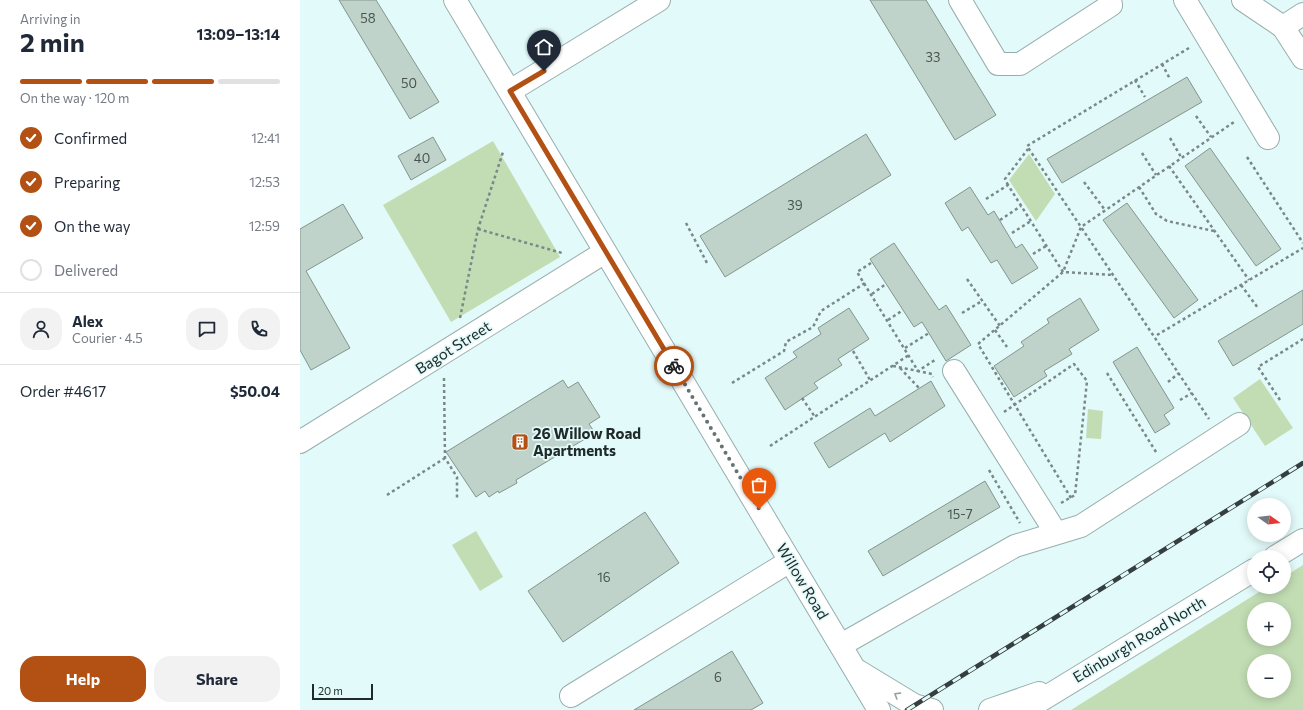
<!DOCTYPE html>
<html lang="en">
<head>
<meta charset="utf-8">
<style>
  :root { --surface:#fff; --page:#f2f2f3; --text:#1f2937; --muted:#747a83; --line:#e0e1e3; --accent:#b25113 }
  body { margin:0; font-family:Commissioner,sans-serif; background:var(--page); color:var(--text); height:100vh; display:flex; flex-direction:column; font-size:15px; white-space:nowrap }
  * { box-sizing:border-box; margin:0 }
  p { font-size:13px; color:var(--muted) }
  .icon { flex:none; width:22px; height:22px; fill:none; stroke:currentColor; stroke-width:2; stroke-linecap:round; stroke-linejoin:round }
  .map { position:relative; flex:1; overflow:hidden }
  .panel { display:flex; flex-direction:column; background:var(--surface); width:300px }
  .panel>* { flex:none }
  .needle { width:26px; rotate:104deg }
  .buttons { position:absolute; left:947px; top:498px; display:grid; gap:8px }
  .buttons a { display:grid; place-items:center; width:44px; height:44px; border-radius:50%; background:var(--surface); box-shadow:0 2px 10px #0003; font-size:20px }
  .scale { position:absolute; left:12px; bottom:10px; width:61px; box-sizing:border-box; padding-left:4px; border:2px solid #212a2a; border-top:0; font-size:11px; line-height:14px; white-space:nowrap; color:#212a2a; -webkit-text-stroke:3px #e2faf9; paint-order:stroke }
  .pin { position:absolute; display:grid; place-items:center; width:34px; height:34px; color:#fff; margin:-41px -17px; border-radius:50% 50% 50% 0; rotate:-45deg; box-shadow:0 0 4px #0007 }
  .pin .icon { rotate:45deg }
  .courier { position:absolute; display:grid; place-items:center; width:40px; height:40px; margin:-20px; border:3px solid #b25113; border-radius:50%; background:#fff; color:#222; box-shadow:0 1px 5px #0007 }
  .summary em { font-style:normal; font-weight:700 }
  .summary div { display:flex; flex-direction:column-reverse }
  .summary { display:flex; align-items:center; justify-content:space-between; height:68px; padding:0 20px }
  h1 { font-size:26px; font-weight:700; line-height:30px }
  .bar { display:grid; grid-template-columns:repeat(4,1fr); gap:6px 4px; align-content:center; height:48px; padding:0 20px }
  .bar i { height:5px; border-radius:3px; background:var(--line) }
  .bar .current { background:var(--accent) }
  .bar p { grid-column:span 4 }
  .line { display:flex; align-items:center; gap:10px; padding:0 20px; border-top:1px solid var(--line) }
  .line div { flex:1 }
  .round { display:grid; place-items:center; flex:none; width:42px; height:42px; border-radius:16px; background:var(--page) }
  ol { padding:0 20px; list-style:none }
  li { display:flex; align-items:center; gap:12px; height:44px }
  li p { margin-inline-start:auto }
  li .icon { padding:4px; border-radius:50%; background:var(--accent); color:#fff; stroke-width:4 }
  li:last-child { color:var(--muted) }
  li i { width:22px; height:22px; border:2px solid var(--line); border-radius:50% }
  .button { display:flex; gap:8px; margin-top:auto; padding:8px 20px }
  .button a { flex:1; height:46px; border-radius:16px; background:var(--accent); color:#fff; font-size:16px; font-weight:700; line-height:46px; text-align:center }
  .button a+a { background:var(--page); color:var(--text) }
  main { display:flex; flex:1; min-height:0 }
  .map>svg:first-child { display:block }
</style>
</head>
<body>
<main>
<section class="panel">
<div class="summary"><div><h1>2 min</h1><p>Arriving in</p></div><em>13:09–13:14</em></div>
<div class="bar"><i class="current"></i><i class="current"></i><i class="current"></i><i></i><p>On the way · 120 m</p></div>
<ol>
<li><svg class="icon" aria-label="check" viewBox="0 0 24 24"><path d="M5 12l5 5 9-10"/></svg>Confirmed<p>12:41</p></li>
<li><svg class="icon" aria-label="check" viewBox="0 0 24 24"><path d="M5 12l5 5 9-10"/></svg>Preparing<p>12:53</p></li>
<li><svg class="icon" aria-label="check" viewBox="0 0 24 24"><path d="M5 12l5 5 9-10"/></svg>On the way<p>12:59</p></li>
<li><i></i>Delivered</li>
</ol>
<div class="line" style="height:72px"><a class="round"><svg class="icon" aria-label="person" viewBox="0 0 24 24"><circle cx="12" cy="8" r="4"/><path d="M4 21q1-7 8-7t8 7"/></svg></a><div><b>Alex</b><p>Courier · 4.5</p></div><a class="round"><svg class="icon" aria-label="chat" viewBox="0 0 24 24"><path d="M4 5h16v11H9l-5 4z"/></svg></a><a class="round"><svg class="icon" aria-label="phone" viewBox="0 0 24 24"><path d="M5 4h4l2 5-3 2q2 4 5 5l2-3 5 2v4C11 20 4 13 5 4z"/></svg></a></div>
<div class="line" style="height:52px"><div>Order #4617</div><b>$50.04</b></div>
<div class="button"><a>Help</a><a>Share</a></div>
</section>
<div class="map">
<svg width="1003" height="710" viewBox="0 0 1003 710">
  <rect width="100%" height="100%" fill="#e2faf9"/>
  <g fill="#c2ddb4" fill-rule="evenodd">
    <polygon points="193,141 260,257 151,322 83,205"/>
    <polygon points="729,154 755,194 736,221 709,180"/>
    <polygon points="960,379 993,428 965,446 933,398"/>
    <polygon points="788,409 803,411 801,439 786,438"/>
    <polygon points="176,531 203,577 180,591 152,545"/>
    <path d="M1003,565V710H771L967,587H984V577ZM954,609H984V639H954ZM954,661H984V691H954Z"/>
  </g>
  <g fill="#c0d3ca" stroke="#83968d">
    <polygon points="39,0 76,0 139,102 110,119"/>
    <polygon points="570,0 626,0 696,115 655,140"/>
    <polygon points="887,77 902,102 762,183 747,159"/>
    <polygon points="566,134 591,175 425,277 400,236"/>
    <polygon points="133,137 146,160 111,180 98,156"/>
    <polygon points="910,148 981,249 956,266 885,166"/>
    <polygon points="670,187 688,215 694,211 716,248 722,244 738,268 712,284 697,260 691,263 668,227 662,231 645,203"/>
    <polygon points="827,203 898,300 874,318 803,220"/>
    <polygon points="43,204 63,238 6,271 50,348 11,370 0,350 0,229"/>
    <polygon points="594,243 639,310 646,305 671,345 646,361 622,322 614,327 570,259"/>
    <polygon points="1003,290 1003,324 933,366 918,341"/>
    <polygon points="780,298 799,330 769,349 772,354 744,371 747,376 714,397 694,366 724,346 721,342 749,323 747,319"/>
    <polygon points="549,308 569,339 538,359 542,365 514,383 518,388 485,410 465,378 497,357 493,352 521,334 518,328"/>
    <polygon points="837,347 874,408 864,415 870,424 855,433 813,362"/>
    <polygon points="263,380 268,388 278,382 300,417 289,424 295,433 216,480 217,483 199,493 198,491 189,497 185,491 176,497 146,452"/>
    <polygon points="631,381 645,406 590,442 585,433 529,468 514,443 570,408 575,416"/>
    <polygon points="685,481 700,507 583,576 568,551"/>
    <polygon points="345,512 379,563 263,642 228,591"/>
    <polygon points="432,651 463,703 451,710 334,710"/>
  </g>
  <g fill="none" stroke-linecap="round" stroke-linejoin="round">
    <g stroke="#98aeae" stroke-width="24">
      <g id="minor">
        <polyline points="660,0 698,64 720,64 811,5 810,0"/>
        <polyline points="885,0 968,138"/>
        <polyline points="943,0 983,27 1003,14"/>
        <polyline points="983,27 1003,58"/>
        <polyline points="210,91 359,0"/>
        <polyline points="654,371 756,533"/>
        <polyline points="0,442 305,252"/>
        <polyline points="541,645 715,546 781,526 939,424"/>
        <polyline points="271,696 490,561"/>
      </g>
    </g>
    <g stroke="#98aeae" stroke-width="24">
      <g id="major">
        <polyline points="155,0 579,710"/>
        <polyline points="975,557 1003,540"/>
        <polyline points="558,671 614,705 632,710"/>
        <polyline points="690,710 739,693"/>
        <polyline points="725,710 954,570"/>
      </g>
    </g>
    <g stroke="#798888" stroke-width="2.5" stroke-dasharray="3 3" stroke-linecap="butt">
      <polyline points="889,48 727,146 909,419"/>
      <polyline points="862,64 870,79"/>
      <polyline points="835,80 845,97"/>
      <polyline points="896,116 911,137"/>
      <polyline points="870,138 881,157"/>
      <polyline points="842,153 856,175"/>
      <polyline points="947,157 1003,243"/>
      <polyline points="869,166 949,280"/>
      <polyline points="784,182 805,210"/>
      <polyline points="708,185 705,179 728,149"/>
      <polyline points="839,187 856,214 867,221 914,231"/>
      <polyline points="686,199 708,185 763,272 813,275"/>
      <polyline points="700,220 721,206"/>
      <polyline points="386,223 407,263"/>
      <polyline points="178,229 262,253"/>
      <polyline points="712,233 731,221"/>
      <polyline points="733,254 746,246"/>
      <polyline points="571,263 557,272 618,371 632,374 633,377"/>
      <polyline points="667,279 700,326"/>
      <polyline points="941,285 958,308"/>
      <polyline points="572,294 586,284"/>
      <polyline points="662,313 682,301"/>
      <polyline points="160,318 178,229 203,152"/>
      <polyline points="588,320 603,310"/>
      <polyline points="695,330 707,347"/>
      <polyline points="857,335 1003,248"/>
      <polyline points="605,348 629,333"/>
      <polyline points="553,351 570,380"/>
      <polyline points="593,366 618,371 635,360"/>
      <polyline points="600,368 619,388"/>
      <polyline points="807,373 856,452"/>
      <polyline points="144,378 145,458 157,477 157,499"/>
      <polyline points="868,382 879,373"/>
      <polyline points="432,383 484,351 486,342 513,327 521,311 565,283"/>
      <polyline points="502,398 515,417"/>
      <polyline points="880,400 892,393"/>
      <polyline points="980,400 958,367 1003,339"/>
      <polyline points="704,412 774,364 787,381 775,495 761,503"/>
      <polyline points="470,446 609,355"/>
      <polyline points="689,470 720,523"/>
      <polyline points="87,495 145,458"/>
      <polyline points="771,498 678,344 763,272 781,227 934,122"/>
    </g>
    <use href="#minor" stroke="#fff" stroke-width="22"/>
    <use href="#major" stroke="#fff" stroke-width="22"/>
    <g stroke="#353f3f" stroke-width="4.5">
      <polyline id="rail" points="607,710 1003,463"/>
    </g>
    <use href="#rail" stroke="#e2faf9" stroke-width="3" stroke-dasharray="9" stroke-linecap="butt"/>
  </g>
  <defs><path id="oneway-chevron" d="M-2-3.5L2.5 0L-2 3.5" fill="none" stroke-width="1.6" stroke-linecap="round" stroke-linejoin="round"/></defs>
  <use stroke="#9b9f9f" href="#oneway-chevron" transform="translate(597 695) rotate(-148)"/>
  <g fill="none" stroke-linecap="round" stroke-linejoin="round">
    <polyline stroke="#657372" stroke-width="4" stroke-dasharray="0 7.2" points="374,366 459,509"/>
    <polyline stroke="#b25113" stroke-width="5" points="244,71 210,91 374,366"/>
  </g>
  <defs>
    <g id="building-square" transform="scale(0.9)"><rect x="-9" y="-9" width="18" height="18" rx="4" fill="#b25113" stroke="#e2faf9"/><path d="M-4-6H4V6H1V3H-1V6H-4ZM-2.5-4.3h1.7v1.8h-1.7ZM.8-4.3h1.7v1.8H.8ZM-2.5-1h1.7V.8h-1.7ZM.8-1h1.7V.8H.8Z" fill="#fff"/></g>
  </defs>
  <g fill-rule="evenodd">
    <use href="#building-square" x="220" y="442"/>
  </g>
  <g text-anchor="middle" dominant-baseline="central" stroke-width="3.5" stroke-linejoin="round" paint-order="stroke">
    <g font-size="13" fill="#495452">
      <text x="68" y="18">58</text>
      <text x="633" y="57">33</text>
      <text x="109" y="83">50</text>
      <text x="122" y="158">40</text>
      <text x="495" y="205">39</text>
      <text x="660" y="514">15-7</text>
      <text x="304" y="577">16</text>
      <text x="418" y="677">6</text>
    </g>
    <g font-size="15" fill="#212a2a" stroke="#e2faf9">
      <text transform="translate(153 347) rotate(-32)">Bagot Street</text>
      <text transform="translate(503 581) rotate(59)">Willow Road</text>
      <text transform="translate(839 639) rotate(-31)">Edinburgh Road North</text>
    </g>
    <g font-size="15" font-weight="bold" fill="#212a2a" stroke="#e2faf9" text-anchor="start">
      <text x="233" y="433">26 Willow Road<tspan x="233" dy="17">Apartments</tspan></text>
    </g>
  </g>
</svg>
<div class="buttons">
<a><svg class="needle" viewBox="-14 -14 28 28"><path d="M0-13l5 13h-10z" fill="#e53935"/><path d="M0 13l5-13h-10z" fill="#747a83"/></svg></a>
<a><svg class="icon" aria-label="locate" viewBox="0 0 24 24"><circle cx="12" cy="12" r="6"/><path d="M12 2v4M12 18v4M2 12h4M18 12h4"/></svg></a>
<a>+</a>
<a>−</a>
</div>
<div class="scale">20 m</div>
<div class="pin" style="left:459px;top:509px;background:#ea580c"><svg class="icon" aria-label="bag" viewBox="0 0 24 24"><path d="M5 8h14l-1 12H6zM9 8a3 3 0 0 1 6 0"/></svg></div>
<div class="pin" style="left:244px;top:71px;background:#1f2937"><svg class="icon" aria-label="home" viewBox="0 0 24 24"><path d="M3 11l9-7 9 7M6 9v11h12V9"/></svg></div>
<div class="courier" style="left:374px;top:366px"><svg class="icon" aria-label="bike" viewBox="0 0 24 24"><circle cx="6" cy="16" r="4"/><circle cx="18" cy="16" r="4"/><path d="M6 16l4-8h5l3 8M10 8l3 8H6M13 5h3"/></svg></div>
</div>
</main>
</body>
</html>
